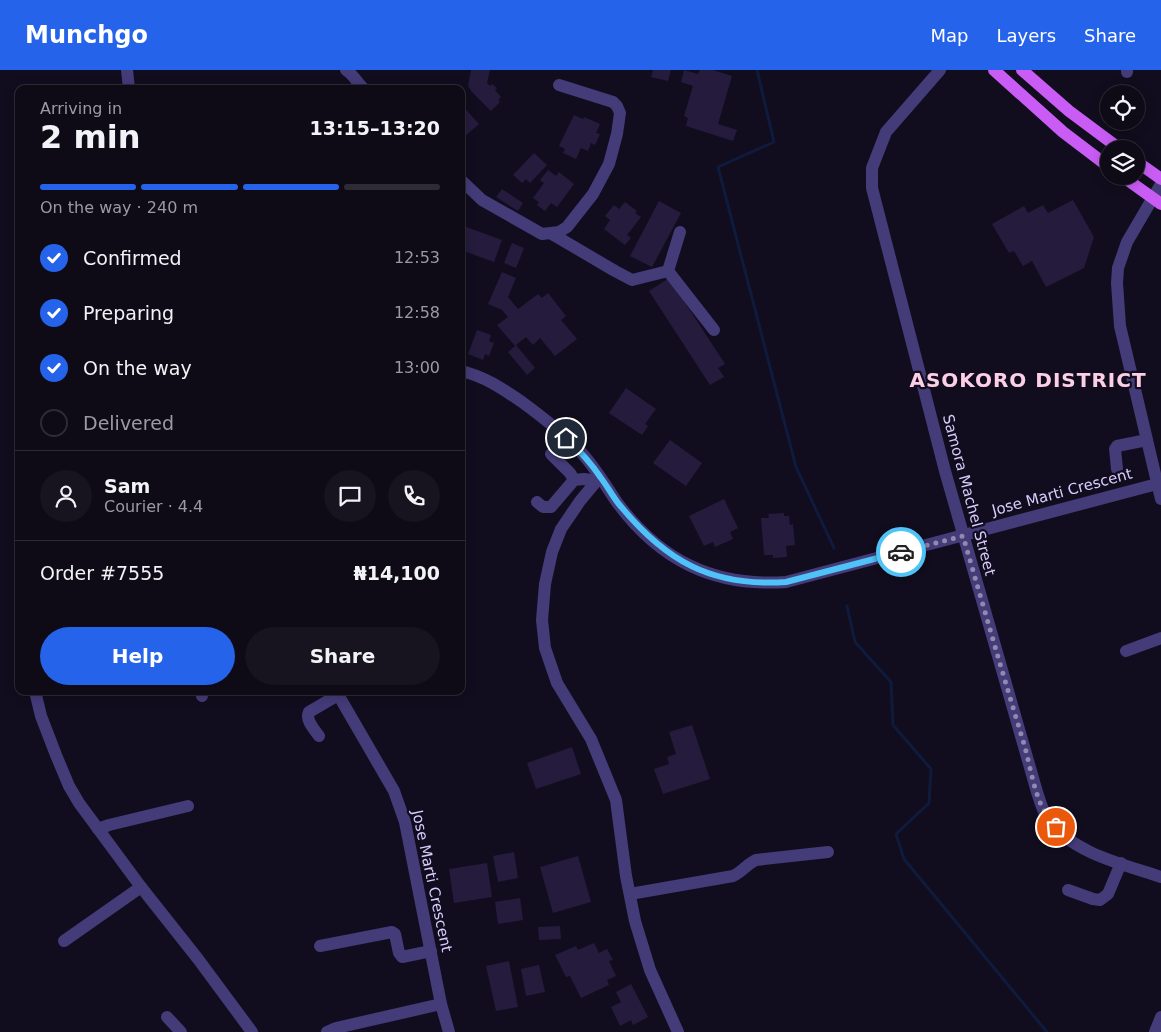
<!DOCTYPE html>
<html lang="en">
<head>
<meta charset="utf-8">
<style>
  :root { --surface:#0e0a16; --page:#17131f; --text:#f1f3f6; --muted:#9b9aa1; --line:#2e2b35; --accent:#2563eb }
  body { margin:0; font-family:"DejaVu Sans",sans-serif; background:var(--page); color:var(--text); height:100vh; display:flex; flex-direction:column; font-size:19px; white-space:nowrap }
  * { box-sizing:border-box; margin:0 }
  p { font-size:16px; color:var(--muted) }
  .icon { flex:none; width:28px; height:28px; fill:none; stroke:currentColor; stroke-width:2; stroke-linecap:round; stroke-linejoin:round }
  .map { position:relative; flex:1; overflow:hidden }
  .panel { position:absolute; left:15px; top:15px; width:450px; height:610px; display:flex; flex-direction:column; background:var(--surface); border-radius:10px; box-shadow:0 2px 12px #0003,0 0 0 1px var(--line) }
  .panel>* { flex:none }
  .fabs { position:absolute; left:1100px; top:15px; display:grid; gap:10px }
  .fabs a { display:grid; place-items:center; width:45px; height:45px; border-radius:50%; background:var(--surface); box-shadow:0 2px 12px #0003,0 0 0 1px var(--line); font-size:25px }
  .pin { position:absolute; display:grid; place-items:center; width:42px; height:42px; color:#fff; margin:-21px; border:2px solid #fff; border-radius:50%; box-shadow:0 1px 5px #0007 }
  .courier { position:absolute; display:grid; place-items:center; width:50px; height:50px; margin:-25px; border:4px solid #4fc3f7; border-radius:50%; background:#fff; color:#222; box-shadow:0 1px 6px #0007 }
  .overview em { font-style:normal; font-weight:800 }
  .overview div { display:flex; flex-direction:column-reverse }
  .overview { display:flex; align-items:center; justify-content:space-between; height:85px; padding:0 25px }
  h1 { font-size:32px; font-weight:800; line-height:38px }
  .bar { display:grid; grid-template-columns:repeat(4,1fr); gap:8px 5px; align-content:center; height:60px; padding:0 25px }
  .bar i { height:6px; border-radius:4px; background:var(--line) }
  .bar .on { background:var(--accent) }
  .bar p { grid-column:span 4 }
  .line { display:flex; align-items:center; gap:12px; padding:0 25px; border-top:1px solid var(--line) }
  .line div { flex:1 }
  .round { display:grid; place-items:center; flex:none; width:52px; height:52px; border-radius:26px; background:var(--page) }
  ol { padding:0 25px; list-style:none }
  li { display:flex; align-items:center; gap:15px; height:55px }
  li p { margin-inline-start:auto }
  li .icon { padding:5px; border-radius:50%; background:var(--accent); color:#fff; stroke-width:4 }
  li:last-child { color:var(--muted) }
  li i { width:28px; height:28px; border:2px solid var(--line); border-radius:50% }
  .action { display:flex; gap:10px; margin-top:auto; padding:10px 25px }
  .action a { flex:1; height:58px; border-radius:30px; background:var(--accent); color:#fff; font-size:20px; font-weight:800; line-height:58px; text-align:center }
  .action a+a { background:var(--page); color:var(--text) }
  header { display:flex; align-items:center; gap:30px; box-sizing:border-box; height:70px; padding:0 25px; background:var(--accent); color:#fff }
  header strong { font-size:24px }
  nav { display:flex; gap:28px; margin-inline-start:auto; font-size:18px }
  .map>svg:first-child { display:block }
</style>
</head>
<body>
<header>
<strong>Munchgo</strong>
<nav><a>Map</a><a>Layers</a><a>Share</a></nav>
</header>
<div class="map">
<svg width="1161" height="962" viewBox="0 0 1161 962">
  <rect width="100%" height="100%" fill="#120d1e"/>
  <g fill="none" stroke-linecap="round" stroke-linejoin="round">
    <g stroke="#0e1b3c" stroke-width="3">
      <polyline points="757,0 774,72 718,97 796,397 834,478"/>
      <polyline points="847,536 855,572 891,612 893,655 931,699 929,733 896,764 904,789 1047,962"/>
    </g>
  </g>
  <g fill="#251b3d">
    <polygon points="471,0 490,0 487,13 490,16 492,14 497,18 495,20 501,27 498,30 500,32 491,41 471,21 468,16"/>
    <polygon points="653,0 671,0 668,11 651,7"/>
    <polygon points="684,0 698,4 700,0 713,0 732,6 718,54 737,60 733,71 686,56 688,48 684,46 693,16 681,12"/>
    <polygon points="176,14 176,19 157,19 157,15"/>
    <polygon points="461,34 479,54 464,67 461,64"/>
    <polygon points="574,45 583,49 584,47 600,54 596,63 600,64 595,75 591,73 588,81 581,78 576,89 563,83 565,79 559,76"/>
    <polygon points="534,83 547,95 530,113 526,109 522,113 513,105"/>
    <polygon points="548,100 556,106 559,102 574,114 557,137 551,133 545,141 537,135 539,132 533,128 544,113 540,110"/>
    <polygon points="502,119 523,133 518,141 496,127"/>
    <polygon points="1073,130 1094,167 1084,198 1046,217 1032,191 1023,196 1014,181 1009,183 992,154 1024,136 1028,143 1043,135 1048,143"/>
    <polygon points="659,131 681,143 652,197 630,186"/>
    <polygon points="625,132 637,141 635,143 641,147 627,165 631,168 625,175 604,159 610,150 605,146 614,135 619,139"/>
    <polygon points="461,155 502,170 494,192 461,180"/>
    <polygon points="512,173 524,178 516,198 504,193"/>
    <polygon points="502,202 516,208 508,227 518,239 538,224 542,228 548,223 566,246 561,250 577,269 555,286 540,268 533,275 526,267 516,275 535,298 527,305 508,282 515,276 497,255 508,247 502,240 488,234"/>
    <polygon points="669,208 725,294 718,298 724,307 710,315 649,221"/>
    <polygon points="477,260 491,265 489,271 494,273 489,286 485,284 483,290 468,284"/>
    <polygon points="626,318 656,339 645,354 648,356 642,365 609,343"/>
    <polygon points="670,370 702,393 686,416 653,393"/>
    <polygon points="724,429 738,458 730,462 733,469 715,477 713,472 704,476 689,446"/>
    <polygon points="784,443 784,446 789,446 790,455 793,454 795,475 786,476 787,487 773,488 773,485 764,485 761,448 769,448 768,444"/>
    <polygon points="692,655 710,709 663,724 654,699 669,694 667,687 676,684 669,662"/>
    <polygon points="572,677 581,704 536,719 527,693"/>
    <polygon points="514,782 518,808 498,812 493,786"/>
    <polygon points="578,786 591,832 553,843 540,797"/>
    <polygon points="487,793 492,827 454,833 449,799"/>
    <polygon points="520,828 523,850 498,854 495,832"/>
    <polygon points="560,856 561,869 539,870 538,857"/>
    <polygon points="594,873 599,883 607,879 613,890 609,891 616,906 607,910 609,915 581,928 570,906 566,907 555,885 576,876 578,880"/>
    <polygon points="509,891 518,937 496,941 486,896"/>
    <polygon points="539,895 545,922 526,926 521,899"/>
    <polygon points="631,914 648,947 633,955 631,950 620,956 611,937 621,932 616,922"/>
  </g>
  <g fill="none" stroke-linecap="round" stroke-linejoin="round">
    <g stroke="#443b79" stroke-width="12">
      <polyline points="127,0 129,19"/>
      <path d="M346,0C354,5 357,13 364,19"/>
      <path d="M940,0L886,62L872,98V118L945,401L1037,722C1040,731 1043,743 1049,751C1075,784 1123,794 1161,807"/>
      <polyline points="1127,2 1127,0"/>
      <polyline points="461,110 482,130 542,164 559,162 567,157 593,124 609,94 617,64 620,43 617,36 613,32 559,15"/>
      <polyline points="1161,114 1127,172 1118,198 1117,213 1120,256 1161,429"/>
      <polyline points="552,164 615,201 632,210 668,201 714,260"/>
      <polyline points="668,201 680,162"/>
      <path d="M461,301C484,306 503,319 522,332C541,346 561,361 578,379C593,394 604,413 616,431C659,490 713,517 786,512L1157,414"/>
      <polyline points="551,384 570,403 574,410"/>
      <polyline points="1117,399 1115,379 1117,376 1147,370"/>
      <polyline points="600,407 580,431 561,459 552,482 545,514 542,550 545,578 557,613 591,669 616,730 626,806 635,851 650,900 678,962"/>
      <polyline points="537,432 543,437 551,437 574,410 584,409 597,411"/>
      <polyline points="1126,581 1161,568"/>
      <polyline points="35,621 41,646 56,685 69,716 79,733 141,817 198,889 252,962"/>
      <polyline points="201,621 202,626"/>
      <polyline points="336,621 394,721 405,752 441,934 449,962"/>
      <path d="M319,666C314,659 305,650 309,642L338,625"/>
      <polyline points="98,759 109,755 188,736"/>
      <polyline points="1068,820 1093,829 1100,830 1108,824 1121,793"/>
      <path d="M630,824L733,806C742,802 747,794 756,790L828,782"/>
      <polyline points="64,871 141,817"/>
      <polyline points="320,876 392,862 395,864 399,883 402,887 431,881"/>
      <polyline points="167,947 181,962"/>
      <polyline points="327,962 336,958 441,934"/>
      <polyline points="1155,962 1161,947"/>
    </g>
    <g stroke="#c95cf4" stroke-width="12">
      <polyline points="994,0 1063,62 1109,97"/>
      <polyline points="1022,0 1069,41 1120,79"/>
      <polyline points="1136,91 1161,109"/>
      <polyline points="1122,106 1161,134"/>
    </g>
  </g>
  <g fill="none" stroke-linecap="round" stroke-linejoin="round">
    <path stroke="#928aae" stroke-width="5" stroke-dasharray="0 9" d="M901,482L963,466C983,535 1003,605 1024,674C1032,701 1035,737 1056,757"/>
    <path stroke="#4fc3f7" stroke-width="6" d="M566,368C579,380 591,393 601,408C607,416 612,425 618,433C665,491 711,517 786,512L901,482"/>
  </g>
  <g text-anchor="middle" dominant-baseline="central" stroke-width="4.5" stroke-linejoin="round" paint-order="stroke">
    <g font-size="15" fill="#d7cdfc" stroke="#120d1e">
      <text transform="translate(1062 422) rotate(-15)">Jose Marti Crescent</text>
      <text transform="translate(969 425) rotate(75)">Samora Machel Street</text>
      <text transform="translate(432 811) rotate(78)">Jose Marti Crescent</text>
    </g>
    <g font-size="20" font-weight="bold" letter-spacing="1" fill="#fccfe7" stroke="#120d1e">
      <text x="1028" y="310">ASOKORO DISTRICT</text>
    </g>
  </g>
</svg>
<div class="fabs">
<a><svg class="icon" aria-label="locate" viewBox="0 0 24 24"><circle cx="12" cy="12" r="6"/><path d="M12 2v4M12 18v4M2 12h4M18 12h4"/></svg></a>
<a><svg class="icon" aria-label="layers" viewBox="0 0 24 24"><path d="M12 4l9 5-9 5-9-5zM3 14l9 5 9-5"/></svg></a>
</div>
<div class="pin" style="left:1056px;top:757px;background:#ea580c"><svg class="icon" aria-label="bag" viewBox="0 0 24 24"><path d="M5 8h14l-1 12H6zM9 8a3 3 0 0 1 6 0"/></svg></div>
<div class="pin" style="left:566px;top:368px;background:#1f2937"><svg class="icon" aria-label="home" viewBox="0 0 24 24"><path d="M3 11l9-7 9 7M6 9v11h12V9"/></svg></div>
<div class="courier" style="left:901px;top:482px"><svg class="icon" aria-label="car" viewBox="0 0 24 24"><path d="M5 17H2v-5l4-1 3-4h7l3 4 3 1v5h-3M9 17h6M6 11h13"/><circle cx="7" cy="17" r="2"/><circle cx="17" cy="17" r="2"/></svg></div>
<section class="panel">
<div class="overview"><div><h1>2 min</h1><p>Arriving in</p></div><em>13:15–13:20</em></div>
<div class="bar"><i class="on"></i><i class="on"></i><i class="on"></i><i></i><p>On the way · 240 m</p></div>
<ol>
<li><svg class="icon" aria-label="check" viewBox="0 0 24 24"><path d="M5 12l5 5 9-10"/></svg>Confirmed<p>12:53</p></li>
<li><svg class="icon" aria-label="check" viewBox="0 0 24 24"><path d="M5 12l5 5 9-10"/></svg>Preparing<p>12:58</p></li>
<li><svg class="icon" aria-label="check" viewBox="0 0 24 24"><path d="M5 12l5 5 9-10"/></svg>On the way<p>13:00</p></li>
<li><i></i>Delivered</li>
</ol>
<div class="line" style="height:90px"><a class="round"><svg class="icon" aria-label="person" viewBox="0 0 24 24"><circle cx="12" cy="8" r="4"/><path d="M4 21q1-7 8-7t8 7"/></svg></a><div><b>Sam</b><p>Courier · 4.4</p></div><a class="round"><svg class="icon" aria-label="chat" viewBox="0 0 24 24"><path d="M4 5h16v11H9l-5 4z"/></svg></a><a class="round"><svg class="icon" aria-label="phone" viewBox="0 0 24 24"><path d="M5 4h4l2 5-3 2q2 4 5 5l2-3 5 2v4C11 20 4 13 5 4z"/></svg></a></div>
<div class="line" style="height:65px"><div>Order #7555</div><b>₦14,100</b></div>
<div class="action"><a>Help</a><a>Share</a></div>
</section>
</div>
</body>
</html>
